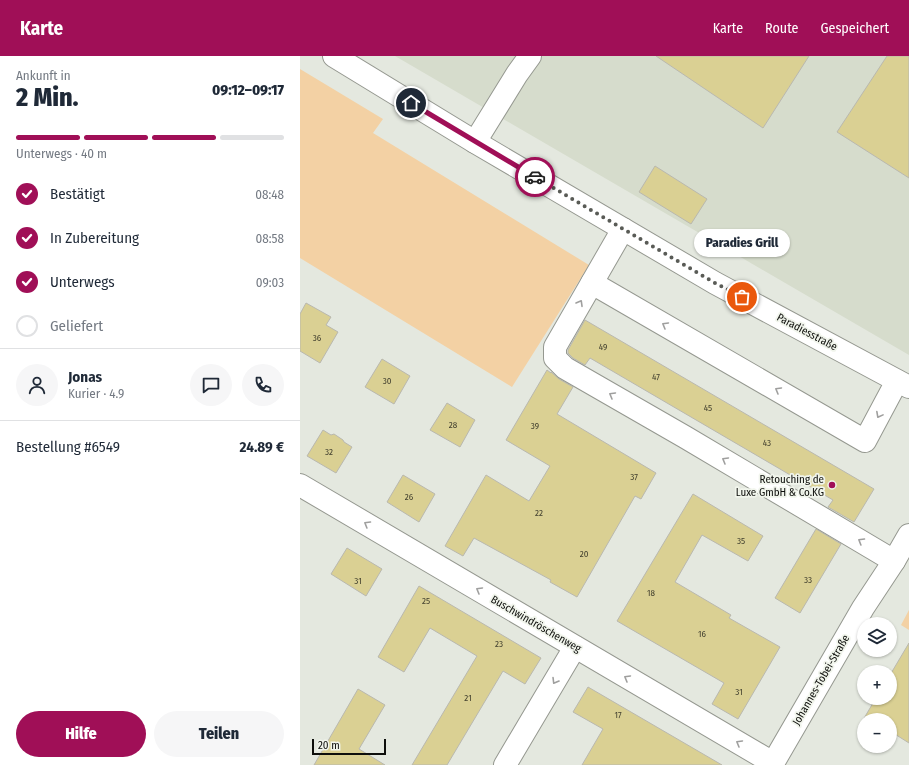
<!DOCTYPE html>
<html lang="de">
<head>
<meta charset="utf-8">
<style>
  :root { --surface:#fff; --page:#f6f6f7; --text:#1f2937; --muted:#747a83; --line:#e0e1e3; --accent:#a00f57 }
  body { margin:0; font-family:"Fira Sans Condensed",sans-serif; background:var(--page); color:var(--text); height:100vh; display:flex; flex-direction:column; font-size:15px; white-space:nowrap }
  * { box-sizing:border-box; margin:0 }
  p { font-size:13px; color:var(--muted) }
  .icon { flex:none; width:22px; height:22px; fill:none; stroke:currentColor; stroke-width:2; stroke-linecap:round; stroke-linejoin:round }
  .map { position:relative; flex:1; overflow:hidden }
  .side { display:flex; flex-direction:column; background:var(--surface); width:300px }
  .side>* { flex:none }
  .fabs { position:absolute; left:557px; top:561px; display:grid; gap:8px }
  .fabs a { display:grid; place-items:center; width:40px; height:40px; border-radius:50%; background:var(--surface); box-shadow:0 1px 3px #0004; font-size:20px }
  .scale { position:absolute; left:12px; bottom:10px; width:74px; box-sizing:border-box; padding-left:4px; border:2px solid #0e0f0c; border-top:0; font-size:11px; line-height:14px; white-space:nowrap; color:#0e0f0c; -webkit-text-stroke:3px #f1f5ec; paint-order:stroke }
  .pin { position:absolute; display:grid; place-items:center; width:34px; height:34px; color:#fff; margin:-17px; border:2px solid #fff; border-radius:50%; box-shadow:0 1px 4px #0007 }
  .courier { position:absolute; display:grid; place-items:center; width:40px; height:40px; margin:-20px; border:3px solid #a00f57; border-radius:50%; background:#fff; color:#222; box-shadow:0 1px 5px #0007 }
  .bubble { position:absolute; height:28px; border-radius:14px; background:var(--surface); box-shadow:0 1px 3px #0004; font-size:13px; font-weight:800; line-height:28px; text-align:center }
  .overview em { font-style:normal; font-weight:800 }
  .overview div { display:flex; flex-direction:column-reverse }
  .overview { display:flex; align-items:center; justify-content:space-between; height:68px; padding:0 16px }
  h1 { font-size:26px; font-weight:800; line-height:30px }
  .bar { display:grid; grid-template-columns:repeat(4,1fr); gap:6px 4px; align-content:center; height:48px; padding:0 16px }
  .bar i { height:5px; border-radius:3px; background:var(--line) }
  .bar .current { background:var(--accent) }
  .bar p { grid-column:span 4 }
  .line { display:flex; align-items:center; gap:10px; padding:0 16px; border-top:1px solid var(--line) }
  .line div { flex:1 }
  .round { display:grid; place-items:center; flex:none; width:42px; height:42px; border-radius:21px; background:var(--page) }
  ol { padding:0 16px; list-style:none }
  li { display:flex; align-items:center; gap:12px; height:44px }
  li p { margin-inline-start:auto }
  li .icon { padding:4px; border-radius:50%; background:var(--accent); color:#fff; stroke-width:4 }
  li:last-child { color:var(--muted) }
  li i { width:22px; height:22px; border:2px solid var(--line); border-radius:50% }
  .cta { display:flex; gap:8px; margin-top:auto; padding:8px 16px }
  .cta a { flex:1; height:46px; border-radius:24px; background:var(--accent); color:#fff; font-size:16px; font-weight:800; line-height:46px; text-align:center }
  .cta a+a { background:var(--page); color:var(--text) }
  header { display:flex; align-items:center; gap:24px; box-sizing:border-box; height:56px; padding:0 20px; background:var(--accent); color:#fff }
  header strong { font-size:19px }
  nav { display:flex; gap:22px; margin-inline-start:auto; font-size:14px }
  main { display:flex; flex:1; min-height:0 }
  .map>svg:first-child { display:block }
</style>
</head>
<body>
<header>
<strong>Karte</strong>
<nav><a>Karte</a><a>Route</a><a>Gespeichert</a></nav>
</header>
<main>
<section class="side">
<div class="overview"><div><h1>2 Min.</h1><p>Ankunft in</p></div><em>09:12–09:17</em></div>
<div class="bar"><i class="current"></i><i class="current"></i><i class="current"></i><i></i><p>Unterwegs · 40 m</p></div>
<ol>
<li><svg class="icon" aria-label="check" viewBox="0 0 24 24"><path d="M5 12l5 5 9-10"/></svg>Bestätigt<p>08:48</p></li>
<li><svg class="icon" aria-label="check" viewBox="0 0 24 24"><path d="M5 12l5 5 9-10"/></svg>In Zubereitung<p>08:58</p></li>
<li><svg class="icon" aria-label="check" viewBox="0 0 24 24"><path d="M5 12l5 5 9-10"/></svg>Unterwegs<p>09:03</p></li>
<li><i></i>Geliefert</li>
</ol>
<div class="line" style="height:72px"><a class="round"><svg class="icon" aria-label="person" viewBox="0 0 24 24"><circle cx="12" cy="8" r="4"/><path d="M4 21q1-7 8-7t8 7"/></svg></a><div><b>Jonas</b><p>Kurier · 4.9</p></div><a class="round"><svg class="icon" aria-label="chat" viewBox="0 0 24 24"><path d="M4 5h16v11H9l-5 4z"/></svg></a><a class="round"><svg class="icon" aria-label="phone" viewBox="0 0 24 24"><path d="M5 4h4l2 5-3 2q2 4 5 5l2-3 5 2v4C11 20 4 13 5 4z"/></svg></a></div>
<div class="line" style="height:52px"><div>Bestellung #6549</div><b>24.89 €</b></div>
<div class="cta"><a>Hilfe</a><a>Teilen</a></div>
</section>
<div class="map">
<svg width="609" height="709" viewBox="0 0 609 709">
  <rect width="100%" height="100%" fill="#e4e8df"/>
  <polygon fill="#d6dccc" points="95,0 609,0 609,299"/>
  <g fill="#f3d1a4">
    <polygon points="0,13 83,63 73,77 289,209 212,331 0,202"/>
    <polygon points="609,554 609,574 601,569"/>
  </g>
  <g fill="#dad093" stroke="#b9b8af">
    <polygon points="356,0 509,0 463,72"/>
    <polygon points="587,0 609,0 609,122 537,76"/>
    <polygon points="355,110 407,143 391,168 339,136"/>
    <polygon points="6,247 31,261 26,269 38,276 20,307 0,295 0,258"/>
    <polygon points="285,264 574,433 554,466 528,451 533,444 290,302 285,309 273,302 268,297 268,294"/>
    <polygon points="82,303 110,320 94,348 65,331"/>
    <polygon points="247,314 251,317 251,316 259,323 273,331 257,358 356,417 341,443 335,440 277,541 250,526 251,524 174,482 163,500 145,490 186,419 229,445 250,410 206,384"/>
    <polygon points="147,347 175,364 160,391 130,374"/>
    <polygon points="23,374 31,379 34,378 43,384 44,386 52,391 36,417 7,400"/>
    <polygon points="103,419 135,438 119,466 87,446"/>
    <polygon points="393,438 463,480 448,505 402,479 375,526 431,559 429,562 480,591 438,663 412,648 424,627 317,565"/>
    <polygon points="516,473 541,488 500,557 475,542"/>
    <polygon points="47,492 82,513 66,540 31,518"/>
    <polygon points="119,530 241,602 225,628 203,615 147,709 112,709 177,600 130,572 104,616 78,601"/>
    <polygon points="609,587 609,687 590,675 590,664 563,664 576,642 590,642 590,619"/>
    <polygon points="288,631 422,709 282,709 303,673 273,656"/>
    <polygon points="58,633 85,649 59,693 85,709 14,709"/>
  </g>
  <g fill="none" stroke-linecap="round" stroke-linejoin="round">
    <g stroke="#959890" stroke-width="24">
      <g id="minor">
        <polyline points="34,0 175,86 415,227 609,331"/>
        <polyline points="175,86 217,18 230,0"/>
        <polyline points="323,173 255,291 255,302 265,312 385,381 594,505"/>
        <polyline points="292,227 565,385 597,325"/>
        <polyline points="0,429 473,707"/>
        <polyline points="205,709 275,591"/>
        <polyline points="472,709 563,552 594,505 609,479"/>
      </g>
    </g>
    <use href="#minor" stroke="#fff" stroke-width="22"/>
  </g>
  <defs><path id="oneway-chevron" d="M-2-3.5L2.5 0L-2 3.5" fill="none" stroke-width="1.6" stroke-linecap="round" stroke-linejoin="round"/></defs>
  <g stroke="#9f9f9e">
    <use href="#oneway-chevron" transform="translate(280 247) rotate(-60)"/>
    <use href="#oneway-chevron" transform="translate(365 269) rotate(-150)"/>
    <use href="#oneway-chevron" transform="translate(478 334) rotate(-150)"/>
    <use href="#oneway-chevron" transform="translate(312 339) rotate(-150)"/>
    <use href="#oneway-chevron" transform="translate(579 359) rotate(118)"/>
    <use href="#oneway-chevron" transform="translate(425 404) rotate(-150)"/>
    <use href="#oneway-chevron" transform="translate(67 468) rotate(-149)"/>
    <use href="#oneway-chevron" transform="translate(561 485) rotate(-149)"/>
    <use href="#oneway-chevron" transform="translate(179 534) rotate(-150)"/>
    <use href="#oneway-chevron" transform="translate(327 622) rotate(-150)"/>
    <use href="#oneway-chevron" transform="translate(255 625) rotate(121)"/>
    <use href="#oneway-chevron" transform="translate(439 687) rotate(-150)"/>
  </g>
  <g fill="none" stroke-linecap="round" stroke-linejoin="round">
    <polyline stroke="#595b56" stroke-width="4" stroke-dasharray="0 7.2" points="235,121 415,227 442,241"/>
    <polyline stroke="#a00f57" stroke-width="5" points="111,47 235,121"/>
  </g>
  <circle fill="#a00f57" stroke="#f1f5ec" stroke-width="1.5" cx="532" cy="429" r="4"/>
  <g text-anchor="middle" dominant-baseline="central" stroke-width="3.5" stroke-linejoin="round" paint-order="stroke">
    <g font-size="9" fill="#413f2e">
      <text x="17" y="282">36</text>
      <text x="303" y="291">49</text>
      <text x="356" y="321">47</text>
      <text x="87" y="325">30</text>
      <text x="408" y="352">45</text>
      <text x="153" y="369">28</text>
      <text x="235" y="370">39</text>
      <text x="467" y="387">43</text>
      <text x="29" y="396">32</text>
      <text x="334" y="421">37</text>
      <text x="109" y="441">26</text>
      <text x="239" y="457">22</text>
      <text x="441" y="485">35</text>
      <text x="284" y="498">20</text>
      <text x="508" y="524">33</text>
      <text x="58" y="525">31</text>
      <text x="351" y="537">18</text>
      <text x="126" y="545">25</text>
      <text x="402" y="578">16</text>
      <text x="199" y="588">23</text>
      <text x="439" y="636">31</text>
      <text x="168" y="642">21</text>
      <text x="318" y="659">17</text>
    </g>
    <g font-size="11" fill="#0e0f0c" stroke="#f1f5ec">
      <text transform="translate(507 276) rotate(28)">Paradiesstraße</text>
      <text transform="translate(236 568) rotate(30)">Buschwindröschenweg</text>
      <text transform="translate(521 624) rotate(-60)">Johannes-Tobei-Straße</text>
    </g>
    <g font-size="11" fill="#0e0f0c" stroke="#f1f5ec" text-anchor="end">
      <text x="524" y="423">Retouching de<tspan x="524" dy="13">Luxe GmbH &amp; Co.KG</tspan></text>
    </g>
  </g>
</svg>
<div class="fabs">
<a><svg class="icon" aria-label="layers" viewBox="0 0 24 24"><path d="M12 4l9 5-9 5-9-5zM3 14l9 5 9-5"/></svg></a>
<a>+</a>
<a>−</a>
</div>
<div class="scale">20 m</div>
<div class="pin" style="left:442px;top:241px;background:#ea580c"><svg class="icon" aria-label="bag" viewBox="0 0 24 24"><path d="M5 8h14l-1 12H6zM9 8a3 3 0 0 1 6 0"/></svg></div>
<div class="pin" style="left:111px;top:47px;background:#1f2937"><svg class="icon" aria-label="home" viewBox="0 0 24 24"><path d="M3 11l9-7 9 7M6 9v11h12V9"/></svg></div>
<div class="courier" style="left:235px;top:121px"><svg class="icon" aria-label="car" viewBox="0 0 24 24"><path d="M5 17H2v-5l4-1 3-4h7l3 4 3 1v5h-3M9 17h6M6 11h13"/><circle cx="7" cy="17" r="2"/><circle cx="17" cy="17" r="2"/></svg></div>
<div class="bubble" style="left:394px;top:173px;width:96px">Paradies Grill</div>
</div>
</main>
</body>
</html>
